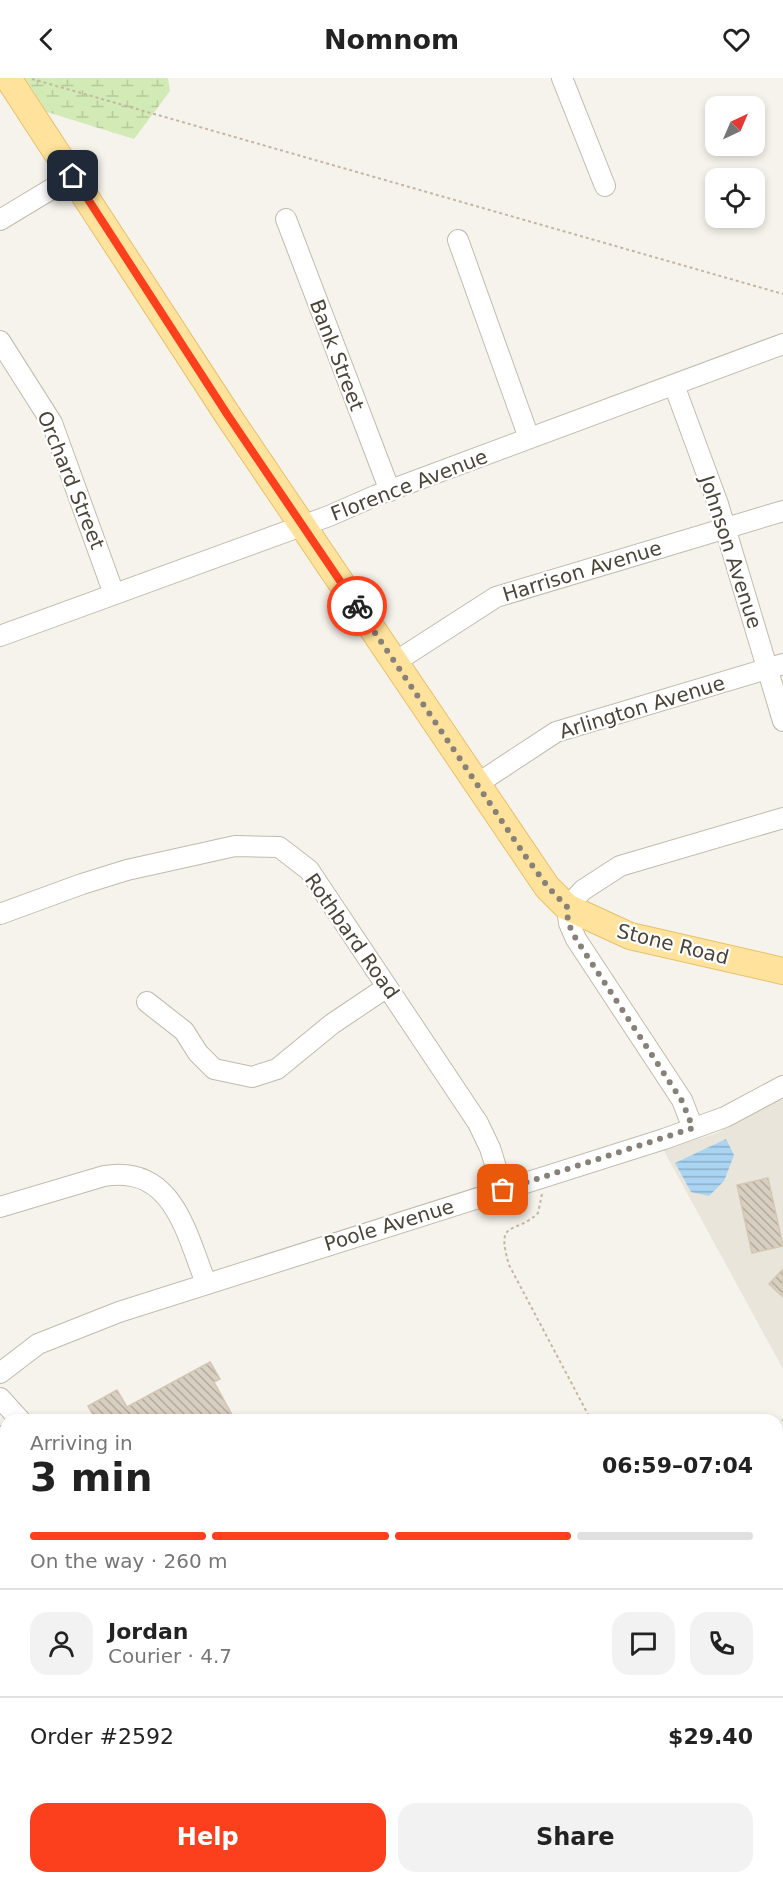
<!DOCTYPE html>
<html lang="en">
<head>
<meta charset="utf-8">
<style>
  :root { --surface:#fff; --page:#f2f2f2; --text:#222; --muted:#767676; --line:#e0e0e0; --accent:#fc3f1d }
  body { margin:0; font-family:"DejaVu Sans",sans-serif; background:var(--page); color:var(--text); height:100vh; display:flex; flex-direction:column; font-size:22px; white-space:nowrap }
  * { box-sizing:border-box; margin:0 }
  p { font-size:20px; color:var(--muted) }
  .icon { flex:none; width:33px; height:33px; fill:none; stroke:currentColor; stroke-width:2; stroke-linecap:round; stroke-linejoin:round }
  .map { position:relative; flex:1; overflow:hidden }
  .drawer { position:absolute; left:0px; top:1336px; width:783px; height:470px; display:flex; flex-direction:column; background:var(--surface); border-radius:18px 18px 0 0; box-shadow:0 3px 9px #0003 }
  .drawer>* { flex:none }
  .needle { width:39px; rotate:44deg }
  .tools { position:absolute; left:705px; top:18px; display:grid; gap:12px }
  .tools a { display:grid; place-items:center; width:60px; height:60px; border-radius:12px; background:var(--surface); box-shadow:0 3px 9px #0003; font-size:30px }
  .pin { position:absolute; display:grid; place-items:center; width:51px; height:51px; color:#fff; margin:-26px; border-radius:12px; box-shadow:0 3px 9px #0006 }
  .courier { position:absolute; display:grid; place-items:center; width:60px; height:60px; margin:-30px; border:4px solid #fc3f1d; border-radius:50%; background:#fff; color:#222; box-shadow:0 2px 8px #0007 }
  .head em { font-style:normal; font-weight:700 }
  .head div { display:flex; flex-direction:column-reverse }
  .head { display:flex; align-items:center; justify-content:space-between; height:102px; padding:0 30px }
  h1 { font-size:39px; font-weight:700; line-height:45px }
  .bar { display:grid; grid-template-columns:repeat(4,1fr); gap:9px 6px; align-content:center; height:72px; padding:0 30px }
  .bar i { height:8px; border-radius:4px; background:var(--line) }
  .bar .active { background:var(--accent) }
  .bar p { grid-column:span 4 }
  .line { display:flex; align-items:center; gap:15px; padding:0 30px; border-top:2px solid var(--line) }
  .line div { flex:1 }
  .round { display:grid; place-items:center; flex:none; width:63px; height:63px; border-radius:18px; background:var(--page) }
  .cta { display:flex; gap:12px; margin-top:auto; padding:12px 30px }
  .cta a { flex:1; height:69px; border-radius:18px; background:var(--accent); color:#fff; font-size:24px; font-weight:700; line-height:69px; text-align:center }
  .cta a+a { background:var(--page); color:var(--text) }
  header { display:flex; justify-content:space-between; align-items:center; height:78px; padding:0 30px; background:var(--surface); font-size:27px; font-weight:700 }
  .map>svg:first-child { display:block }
</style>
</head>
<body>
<header><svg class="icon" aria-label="back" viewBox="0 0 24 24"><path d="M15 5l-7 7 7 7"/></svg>Nomnom<svg class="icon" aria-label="heart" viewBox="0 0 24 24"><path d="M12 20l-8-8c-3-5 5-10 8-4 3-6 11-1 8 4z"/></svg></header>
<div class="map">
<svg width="783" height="1805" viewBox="0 0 783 1805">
  <defs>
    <pattern id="wetland-marsh" width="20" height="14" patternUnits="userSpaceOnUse" patternTransform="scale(1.5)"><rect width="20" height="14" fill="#d2eab5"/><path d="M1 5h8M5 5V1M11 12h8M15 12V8" fill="none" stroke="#b6ca9c"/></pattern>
    <pattern id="water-rules" width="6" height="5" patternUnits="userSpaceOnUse" patternTransform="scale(1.5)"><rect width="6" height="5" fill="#a9d4f2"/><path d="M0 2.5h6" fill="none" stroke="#8caec5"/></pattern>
    <pattern id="building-back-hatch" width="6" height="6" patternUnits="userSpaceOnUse" patternTransform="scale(1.5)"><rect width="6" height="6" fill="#d8cfc1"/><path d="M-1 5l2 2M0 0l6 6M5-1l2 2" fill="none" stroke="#b1aa9e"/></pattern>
  </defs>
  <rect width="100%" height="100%" fill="#f6f3ec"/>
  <polygon fill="#eae5da" points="783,1019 783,1291 663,1071 715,1056"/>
  <polygon fill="url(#wetland-marsh)" points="25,0 168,0 170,13 134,61 47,34"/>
  <polygon fill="url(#water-rules)" points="726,1061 734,1077 724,1103 709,1118 691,1114 675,1085"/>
  <g fill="url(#building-back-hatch)" stroke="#d3c7b4" stroke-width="1.5">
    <polygon points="768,1100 783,1168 752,1175 737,1107"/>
    <polygon points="783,1191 783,1219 769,1206"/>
    <polygon points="210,1284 220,1301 214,1304 235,1342 96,1342 88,1328 117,1312 127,1329"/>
  </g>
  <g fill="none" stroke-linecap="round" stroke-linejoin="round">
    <g stroke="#c2bbae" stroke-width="22">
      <g id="minor">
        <polyline points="562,0 605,108"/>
        <polyline points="286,141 390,413"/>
        <polyline points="0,142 73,98"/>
        <polyline points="458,162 529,360"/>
        <polyline points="0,263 52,345 114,516"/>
        <polyline points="674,307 718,426 783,643"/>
        <polyline points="0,558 329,438 377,417 783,266"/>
        <polyline points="395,584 496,519 783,433"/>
        <polyline points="477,706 556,654 783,586"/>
        <polyline points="0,836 82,806 127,792 235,768 279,769 309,792 478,1045 490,1070 503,1112"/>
        <polyline points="147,924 184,953 198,975 214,991 252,999 277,991 332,946 387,909"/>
        <polyline points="693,1050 682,1022 576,861 569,845 567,829 583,812 620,788 783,740"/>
        <path d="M0,1129L104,1098C173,1086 186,1155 206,1205"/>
        <polyline points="0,1295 38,1266 119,1234 664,1061 725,1039 783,1008"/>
        <polyline points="0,1320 20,1342"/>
        <polyline points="0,1367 6,1357"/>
        <polyline points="0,1622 6,1626"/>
        <polyline points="0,1749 6,1750"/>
        <polyline points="305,1800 306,1805"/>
        <polyline points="401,1800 401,1805"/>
        <polyline points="679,1800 681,1805"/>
        <polyline points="22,1805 23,1800"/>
        <polyline points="234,1805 235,1800"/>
        <polyline points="574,1805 577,1800"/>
      </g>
    </g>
    <g stroke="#e6c16a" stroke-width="28">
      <polyline id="major" points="8,0 227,336 547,809 567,829 630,858 783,893"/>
    </g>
    <g stroke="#e0a43c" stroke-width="33">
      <g id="highway">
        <polyline points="0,1661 6,1665"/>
        <polyline points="0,1705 6,1706"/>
        <polyline points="777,1772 783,1772"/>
      </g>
    </g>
    <g stroke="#c4b79f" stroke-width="2" stroke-dasharray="3 3" stroke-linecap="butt">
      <polyline points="32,1 783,216"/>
      <path d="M542,1116L538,1135C515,1158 495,1139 509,1187L591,1342"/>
      <polyline points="777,1346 783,1342"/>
      <polyline points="777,1427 783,1422"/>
      <polyline points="777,1513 783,1511"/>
      <polyline points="777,1576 777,1593"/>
    </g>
    <use href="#minor" stroke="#fff" stroke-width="20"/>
    <use href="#major" stroke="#ffe39c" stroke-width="26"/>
    <use href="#highway" stroke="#ffcf6e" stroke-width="30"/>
  </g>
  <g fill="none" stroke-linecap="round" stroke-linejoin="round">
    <polyline stroke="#878178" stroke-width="6" stroke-dasharray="0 10.8" points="357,528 526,779 548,809 567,829 568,845 576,861 682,1023 693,1050 503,1112"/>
    <polyline stroke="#fc3f1d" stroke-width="8" points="73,98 227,336 357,528"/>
  </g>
  <g text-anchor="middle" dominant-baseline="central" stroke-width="4.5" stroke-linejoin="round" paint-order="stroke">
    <g font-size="20" fill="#4b4439" stroke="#fff">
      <text transform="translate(337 277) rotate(69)">Bank Street</text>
      <text transform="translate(71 402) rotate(68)">Orchard Street</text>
      <text transform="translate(409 407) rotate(-21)">Florence Avenue</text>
      <text transform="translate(731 474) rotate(72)">Johnson Avenue</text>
      <text transform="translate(582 493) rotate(-17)">Harrison Avenue</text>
      <text transform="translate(642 629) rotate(-17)">Arlington Avenue</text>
      <text transform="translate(352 858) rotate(55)">Rothbard Road</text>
      <text transform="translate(673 866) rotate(14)">Stone Road</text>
      <text transform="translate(389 1147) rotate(-17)">Poole Avenue</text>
    </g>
  </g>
</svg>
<div class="tools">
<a><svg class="needle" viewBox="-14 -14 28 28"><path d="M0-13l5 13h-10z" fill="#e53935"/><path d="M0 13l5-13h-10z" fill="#767676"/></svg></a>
<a><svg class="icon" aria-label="locate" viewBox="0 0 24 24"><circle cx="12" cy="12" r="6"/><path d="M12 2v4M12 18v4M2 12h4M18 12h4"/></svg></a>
</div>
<div class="pin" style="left:503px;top:1112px;background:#ea580c"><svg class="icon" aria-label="bag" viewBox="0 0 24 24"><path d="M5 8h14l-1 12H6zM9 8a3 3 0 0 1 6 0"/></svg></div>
<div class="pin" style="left:73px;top:98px;background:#1f2937"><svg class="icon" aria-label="home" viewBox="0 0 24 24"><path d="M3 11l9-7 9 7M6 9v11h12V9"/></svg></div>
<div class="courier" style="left:357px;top:528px"><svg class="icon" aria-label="bike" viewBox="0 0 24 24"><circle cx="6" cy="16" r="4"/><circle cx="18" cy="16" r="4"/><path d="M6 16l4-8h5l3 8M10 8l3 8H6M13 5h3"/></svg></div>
<section class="drawer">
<div class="head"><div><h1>3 min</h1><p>Arriving in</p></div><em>06:59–07:04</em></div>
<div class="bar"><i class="active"></i><i class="active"></i><i class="active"></i><i></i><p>On the way · 260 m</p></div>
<div class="line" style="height:108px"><a class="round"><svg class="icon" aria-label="person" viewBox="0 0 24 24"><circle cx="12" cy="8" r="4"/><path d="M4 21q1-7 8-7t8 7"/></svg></a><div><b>Jordan</b><p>Courier · 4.7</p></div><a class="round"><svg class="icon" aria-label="chat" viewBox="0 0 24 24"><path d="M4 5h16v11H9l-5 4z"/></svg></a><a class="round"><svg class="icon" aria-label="phone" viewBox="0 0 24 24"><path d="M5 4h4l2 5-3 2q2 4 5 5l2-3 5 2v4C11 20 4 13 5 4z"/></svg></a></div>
<div class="line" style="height:78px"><div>Order #2592</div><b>$29.40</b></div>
<div class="cta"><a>Help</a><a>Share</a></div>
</section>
</div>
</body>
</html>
